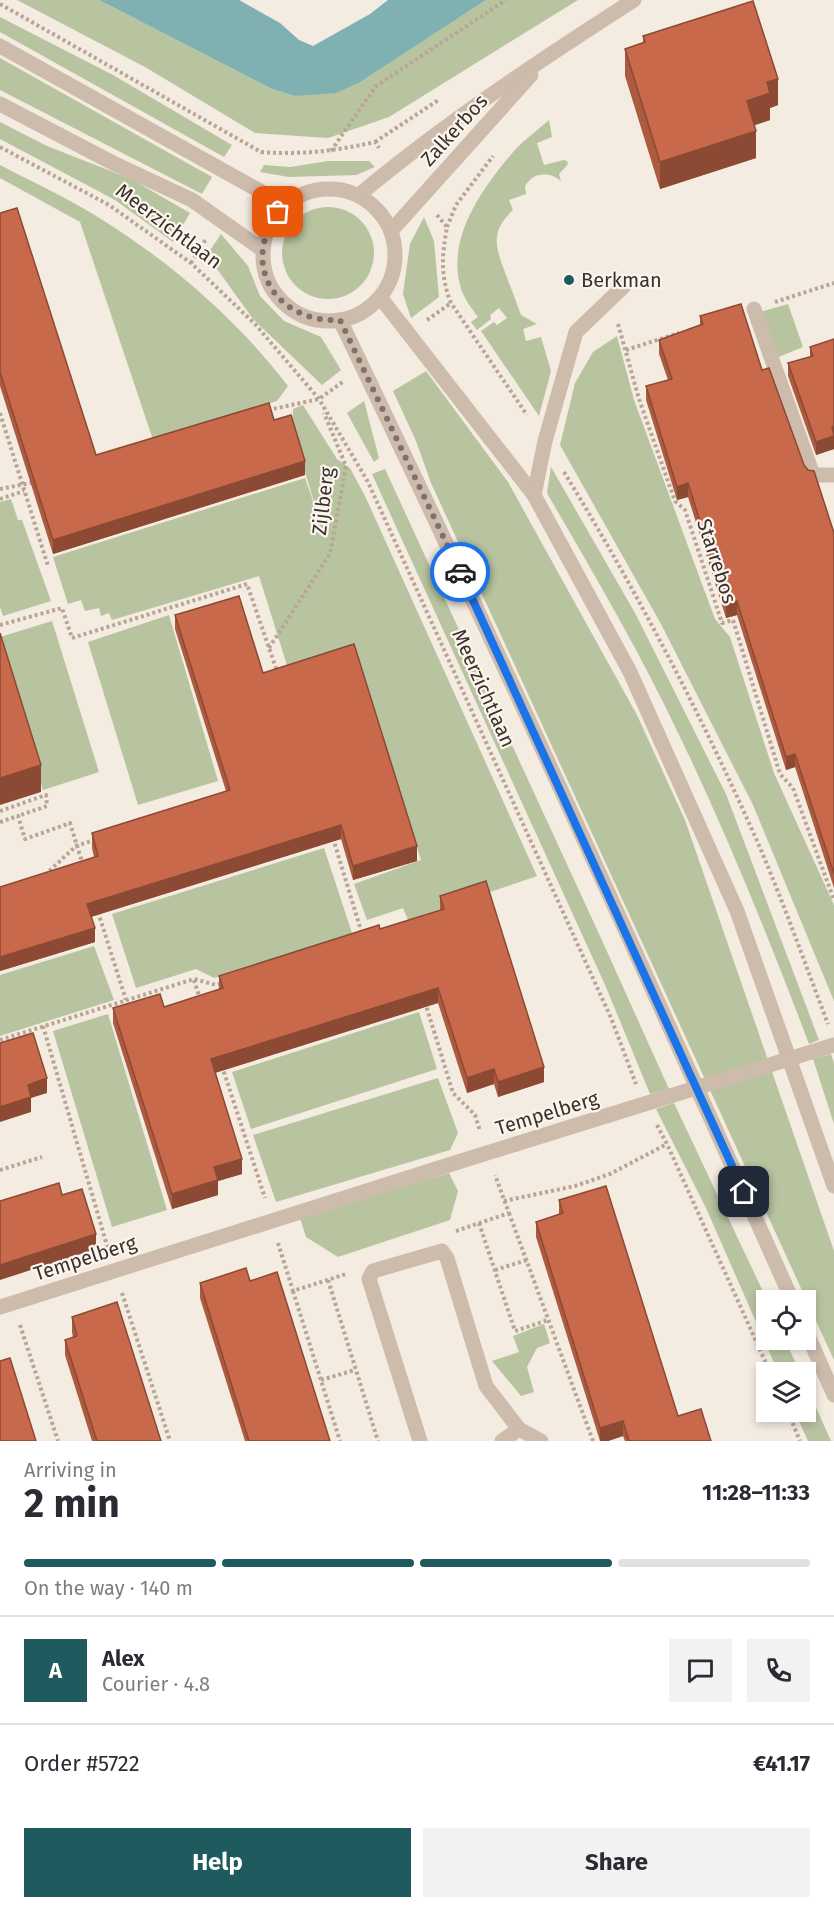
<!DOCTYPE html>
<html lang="en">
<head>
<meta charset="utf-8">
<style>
  :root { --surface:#fff; --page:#f2f2f3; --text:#2b2b33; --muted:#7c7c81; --line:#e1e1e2; --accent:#1f5a5e }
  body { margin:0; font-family:"Fira Sans",sans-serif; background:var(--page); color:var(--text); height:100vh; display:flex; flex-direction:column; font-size:22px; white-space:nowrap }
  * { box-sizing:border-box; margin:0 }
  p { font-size:20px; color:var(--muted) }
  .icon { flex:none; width:33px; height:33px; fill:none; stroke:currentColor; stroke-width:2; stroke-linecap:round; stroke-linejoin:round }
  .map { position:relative; height:1441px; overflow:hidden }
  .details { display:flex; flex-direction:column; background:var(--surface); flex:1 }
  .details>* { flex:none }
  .controls { position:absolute; left:756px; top:1290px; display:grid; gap:12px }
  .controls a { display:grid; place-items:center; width:60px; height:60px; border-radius:0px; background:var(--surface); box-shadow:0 3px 9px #0003; font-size:30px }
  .pin { position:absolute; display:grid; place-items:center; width:51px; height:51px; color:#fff; margin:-26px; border-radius:12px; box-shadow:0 3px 9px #0006 }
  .courier { position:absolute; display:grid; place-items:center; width:60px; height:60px; margin:-30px; border:4px solid #1a73e8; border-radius:50%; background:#fff; color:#222; box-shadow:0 2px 8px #0007 }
  .summary em { font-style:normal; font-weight:700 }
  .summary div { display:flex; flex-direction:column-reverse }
  .summary { display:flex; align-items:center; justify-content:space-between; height:102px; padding:0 24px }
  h1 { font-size:39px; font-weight:700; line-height:45px }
  .bar { display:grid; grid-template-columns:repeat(4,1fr); gap:9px 6px; align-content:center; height:72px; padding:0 24px }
  .bar i { height:8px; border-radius:4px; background:var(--line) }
  .bar .on { background:var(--accent) }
  .bar p { grid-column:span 4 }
  .line { display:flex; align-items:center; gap:15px; padding:0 24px; border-top:2px solid var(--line) }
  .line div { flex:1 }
  .round { display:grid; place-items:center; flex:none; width:63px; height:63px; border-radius:0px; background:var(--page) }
  .button { display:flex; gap:12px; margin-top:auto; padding:12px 24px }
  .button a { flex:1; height:69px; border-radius:0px; background:var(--accent); color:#fff; font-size:24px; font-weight:700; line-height:69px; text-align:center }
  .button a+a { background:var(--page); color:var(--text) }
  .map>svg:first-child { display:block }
</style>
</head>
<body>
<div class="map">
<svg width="834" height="1441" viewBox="0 0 834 1441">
  <rect width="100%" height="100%" fill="#f4ebe1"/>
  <g fill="#b8c4a0">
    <polygon points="17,0 99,0 272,89 295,96 362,81 486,0 578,0 389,117 328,138 255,133 145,67"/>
    <polygon points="0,17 113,75 232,145 224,157 0,32"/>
    <polygon points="0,58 212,177 202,194 0,90"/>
    <path d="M549,120L552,137L537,143L544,165L564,160L567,161L568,164L559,174L561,181C549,171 534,172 525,186L526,194L509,200L513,210C489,232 496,248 506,275C511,288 516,301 521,315L537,324L523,329L526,341L541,337L551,371L539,416L481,331L494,322L497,325L507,318L499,308L490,315L491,319L477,330L471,322L478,317C471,307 463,298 460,285C447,236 484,186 515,150C525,139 538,130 549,120Z"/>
    <polygon points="0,122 47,146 131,179 190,213 173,242 115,200 0,139"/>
    <polygon points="328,161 369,161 375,167 356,175 289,177 260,172 264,165 290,167"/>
    <path d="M0,165C31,181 63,196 93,214C167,259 236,318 288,386L277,401L153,440L80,222L0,178Z"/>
    <circle cx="328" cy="253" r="46"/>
    <polygon points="424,217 434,241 439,297 411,318 403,294 410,244"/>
    <polygon points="221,234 248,266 260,296 284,321 321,337 341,370 322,385 253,319 207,255"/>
    <polygon points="788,304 803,347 776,358 760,312"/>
    <polygon points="617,336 634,400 715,619 730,637 774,773 834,905 834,1001 753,805 661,624 560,445 575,383 593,352"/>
    <polygon points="426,371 508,482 637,715 685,820 834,1251 834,1360 431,483 416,441 393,391"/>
    <polygon points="364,401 379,458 374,462 347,413"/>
    <polygon points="303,405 337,459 350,468 366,498 537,876 408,920 403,908 367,920 354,884 421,860 355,655 291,678 259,576 112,620 109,613 101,616 99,608 85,611 81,600 68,604 53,557 305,478 318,515 292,429 293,409"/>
    <path d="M551,467L635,613L726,794L819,1040L809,1044C758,909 703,775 635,648C607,596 577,545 547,493Z"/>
    <polygon points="385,469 600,936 669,1089 650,1094 606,987 372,474"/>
    <polygon points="11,499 18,520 22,520 51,601 3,616 0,607 0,502"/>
    <polygon points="169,615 218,781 138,805 88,642"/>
    <polygon points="52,621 99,772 43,790 0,652 0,637"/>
    <polygon points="324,848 352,933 214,978 196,969 136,988 112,914"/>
    <polygon points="94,946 114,1000 0,1036 0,975"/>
    <polygon points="419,1012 437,1069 251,1129 232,1072"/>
    <polygon points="108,1014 167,1210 112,1227 53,1031"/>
    <polygon points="831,1054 834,1063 834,1124 813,1059"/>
    <polygon points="438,1078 458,1133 450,1150 276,1202 253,1135"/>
    <polygon points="674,1103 767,1300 766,1340 785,1340 800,1372 778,1372 706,1208 656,1109"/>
    <polygon points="449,1173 458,1191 450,1220 338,1257 306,1237 300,1218"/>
    <polygon points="544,1324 550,1343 537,1348 527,1367 534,1392 521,1396 492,1361 519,1352 513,1336"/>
    <polygon points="806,1385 831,1441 808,1441 795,1412 806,1412"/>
  </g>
  <polygon fill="#7fb0b2" points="99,0 239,0 280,23 299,40 313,46 370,14 388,0 486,0 362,81 336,93 295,96 272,89"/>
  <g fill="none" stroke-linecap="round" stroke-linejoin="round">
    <g stroke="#b9a596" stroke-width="4" stroke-dasharray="3 3" stroke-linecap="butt">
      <path d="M0,4L261,152C303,155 334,151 375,142L379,148"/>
      <polyline points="375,142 440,99"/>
      <polyline points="0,147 109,205 191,263 255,324 319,399 368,482 611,1018 636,1084"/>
      <polyline points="331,151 376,86 506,0"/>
      <path d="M437,215L447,227C442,255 440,276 451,303L527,415"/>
      <polyline points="447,227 456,205 493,156"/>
      <polyline points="191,263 206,239"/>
      <polyline points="775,302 834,283"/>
      <polyline points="427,320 451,303"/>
      <polyline points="618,324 639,399 675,501 685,510 722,623 733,620 780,774 793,788 834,900"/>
      <polyline points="626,350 679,333"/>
      <polyline points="268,410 319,399 344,381"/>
      <polyline points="0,413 48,566"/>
      <path d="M564,472C638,593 704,720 761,850C785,907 806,966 828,1024"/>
      <polyline points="0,489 35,482"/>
      <polyline points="0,499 24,491"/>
      <polyline points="0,625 62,608 72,638 247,584 278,674"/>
      <polyline points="269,648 330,554 346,466 324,413"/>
      <polyline points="0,811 46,795 47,806 18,816"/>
      <polyline points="0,822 18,816 25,839 70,823 83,865"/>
      <polyline points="333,838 362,934"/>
      <polyline points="45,875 76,846 94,840"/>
      <polyline points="98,912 126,1000"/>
      <polyline points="194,980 200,999"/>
      <polyline points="425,1002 453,1093 475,1115 480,1131"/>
      <polyline points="43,1026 108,1249"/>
      <polyline points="0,1040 194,979 216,985 223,983"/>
      <polyline points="222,1066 265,1198"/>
      <polyline points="657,1125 667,1144 770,1372"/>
      <polyline points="0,1170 42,1157"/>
      <polyline points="504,1201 575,1186 610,1174 667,1144"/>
      <polyline points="509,1213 593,1441"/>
      <polyline points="479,1223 515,1331 548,1320"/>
      <polyline points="456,1231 509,1213 495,1175"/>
      <polyline points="278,1243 293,1291 346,1274"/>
      <polyline points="495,1270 527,1260"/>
      <polyline points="328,1280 378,1441"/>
      <polyline points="293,1291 340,1441"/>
      <polyline points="122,1293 170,1441"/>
      <polyline points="20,1325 58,1441"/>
      <polyline points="321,1380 355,1370"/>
      <polyline points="788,1412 800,1441"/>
    </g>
    <g stroke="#cdbbac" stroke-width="15">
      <polyline points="0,46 285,205"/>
      <polyline points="0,104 113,163 192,200 263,250"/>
      <circle cx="329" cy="255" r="66"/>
      <path d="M359,195C445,123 539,61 634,0"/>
      <polyline points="391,231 531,75"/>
      <polyline points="380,297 534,495 630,672 737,911 834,1186"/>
      <polyline points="754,309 813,475 834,475"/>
      <path d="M340,320C496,645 646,972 792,1300"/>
      <polyline points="534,495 545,441 576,332 624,286"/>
      <polyline points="516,1144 609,1115"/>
      <polyline points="0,1307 458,1162"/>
      <polyline points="806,1331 834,1395"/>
      <polyline points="420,1441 369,1279 373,1271 442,1251 447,1258 486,1386 519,1429 541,1441"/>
      <polyline points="502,1441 519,1429"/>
    </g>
    <g stroke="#cdbbac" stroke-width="15">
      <polyline points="609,1115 834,1045"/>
      <polyline points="458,1162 516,1144"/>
    </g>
  </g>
  <g fill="#ac5a40">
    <polygon points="643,36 778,105 770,108 770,120 754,125 756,158 660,189 625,76 625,49 643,43"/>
    <polygon points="0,213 96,455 274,420 305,475 53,554 0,386"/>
    <polygon points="700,316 762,370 834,533 834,888 795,767 786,770 737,615 726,618 688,497 677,500 646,400 646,386 668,380 659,354 659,340 700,325"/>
    <polygon points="834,339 834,449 816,455 788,376 788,363 810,357 810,347"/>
    <polygon points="175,615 263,673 417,861 353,880 341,839 91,917 95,942 0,971 0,887 94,857 92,848 92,833 226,791 175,629"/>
    <polygon points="440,896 544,1082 498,1097 494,1084 467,1093 438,1003 215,1073 242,1174 218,1181 218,1195 172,1209 113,1023 113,1008 164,1007 219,990 219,976 380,929 440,910"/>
    <polygon points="559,1200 678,1416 711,1441 625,1441 623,1436 608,1441 600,1441 536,1237 536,1222 559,1215"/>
    <polygon points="250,1281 330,1441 245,1441 200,1298 200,1283"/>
    <polygon points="72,1317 161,1441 92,1441 65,1355 65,1340 73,1338 72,1332"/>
  </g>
  <g fill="#8c4a34">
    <polygon points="778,79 778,105 770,108 770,120 747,128 747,101 767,82"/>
    <polygon points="756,131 756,158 660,189 660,162"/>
    <polygon points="834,426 834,449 816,455 816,442"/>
    <polygon points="305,461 305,475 53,554 53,540"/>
    <polygon points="688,483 688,497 677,500 677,487"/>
    <polygon points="737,601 737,615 726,618 726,605"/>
    <polygon points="795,754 795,767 786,770 786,757"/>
    <polygon points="41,765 41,792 0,805 0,778"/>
    <polygon points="341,825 341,839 87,918 87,904"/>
    <polygon points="417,846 417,861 353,880 353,866"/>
    <polygon points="95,928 95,942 0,971 0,957"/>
    <polygon points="438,988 438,1003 211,1074 211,1059"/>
    <polygon points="544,1067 544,1082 498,1097 498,1082"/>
    <polygon points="494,1069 494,1084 467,1093 467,1078"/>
    <polygon points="47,1078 47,1093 31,1098 31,1112 0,1122 0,1107 28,1085"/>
    <polygon points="242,1159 242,1174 218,1181 218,1195 172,1209 172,1194 214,1167"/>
    <polygon points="96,1234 96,1249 0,1280 0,1265"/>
    <polygon points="623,1421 623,1436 608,1441 600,1441 600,1428"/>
  </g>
  <g fill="#c8694b" stroke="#8c4a34" stroke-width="1.5">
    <polygon points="753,1 778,79 767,82 770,93 747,101 756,131 660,162 625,49 645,42 643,36"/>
    <polygon points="17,208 96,455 269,403 274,420 291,415 305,461 53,540 0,372 0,213"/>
    <polygon points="741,304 762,370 769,368 804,465 808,470 814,471 834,533 834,874 795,754 786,757 737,601 726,605 688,483 677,487 646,386 672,379 659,340 703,324 700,316"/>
    <polygon points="834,339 834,426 832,427 834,436 816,442 788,363 813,356 810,347"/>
    <polygon points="239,596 263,673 354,644 417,846 353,866 341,825 87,904 95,928 0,957 0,887 98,856 92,833 230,790 175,615"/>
    <polygon points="0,633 41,765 0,778"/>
    <polygon points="486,881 544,1067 498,1082 494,1069 467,1078 438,988 211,1059 242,1159 214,1167 218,1180 172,1194 113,1008 160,994 164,1007 223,988 219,976 379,925 380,929 444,909 440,896"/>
    <polygon points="33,1033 47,1078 28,1085 31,1097 0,1107 0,1043"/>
    <polygon points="59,1183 62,1195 82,1189 96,1234 0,1265 0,1201"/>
    <polygon points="606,1186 678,1416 701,1409 711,1441 629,1441 623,1421 600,1428 536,1222 563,1213 559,1200"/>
    <polygon points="246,1268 250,1281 277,1272 330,1441 249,1441 200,1283"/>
    <polygon points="117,1302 161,1441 97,1441 65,1340 77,1336 72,1317"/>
    <polygon points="10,1358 36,1441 0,1441 0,1361"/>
  </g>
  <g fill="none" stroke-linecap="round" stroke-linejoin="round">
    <path stroke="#7c716b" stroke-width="6" stroke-dasharray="0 10.8" d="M278,212C240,266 276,323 340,320L460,572"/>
    <polyline stroke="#1a73e8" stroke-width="8" points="460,572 744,1192"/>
  </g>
  <circle fill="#1f5a5e" stroke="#fbf5ee" stroke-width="2" cx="569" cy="280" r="6"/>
  <g text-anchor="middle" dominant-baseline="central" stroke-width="4.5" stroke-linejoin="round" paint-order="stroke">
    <g font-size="20" fill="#3b302b" stroke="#fbf5ee">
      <text transform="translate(454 130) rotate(-48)">Zalkerbos</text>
      <text transform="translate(169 226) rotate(37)">Meerzichtlaan</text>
      <text transform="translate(323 501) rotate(-83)">Zijlberg</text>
      <text transform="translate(717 561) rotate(72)">Starrebos</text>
      <text transform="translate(484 688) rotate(66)">Meerzichtlaan</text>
      <text transform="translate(547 1113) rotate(-17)">Tempelberg</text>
      <text transform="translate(85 1258) rotate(-18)">Tempelberg</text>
    </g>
    <g font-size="20" fill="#3b302b" stroke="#fbf5ee" text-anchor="start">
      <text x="581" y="280">Berkman</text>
    </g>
  </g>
</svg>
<div class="controls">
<a><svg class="icon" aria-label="locate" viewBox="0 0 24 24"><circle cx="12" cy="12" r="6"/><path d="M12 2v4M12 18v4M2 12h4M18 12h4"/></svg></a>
<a><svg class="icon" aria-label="layers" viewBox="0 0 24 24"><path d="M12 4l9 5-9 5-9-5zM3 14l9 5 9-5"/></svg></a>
</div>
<div class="pin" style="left:278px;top:212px;background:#ea580c"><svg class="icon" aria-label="bag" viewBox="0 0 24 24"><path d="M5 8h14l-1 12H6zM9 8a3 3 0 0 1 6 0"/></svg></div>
<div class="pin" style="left:744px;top:1192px;background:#1f2937"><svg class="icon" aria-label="home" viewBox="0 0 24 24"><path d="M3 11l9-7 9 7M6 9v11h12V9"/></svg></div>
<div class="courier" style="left:460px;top:572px"><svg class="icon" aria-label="car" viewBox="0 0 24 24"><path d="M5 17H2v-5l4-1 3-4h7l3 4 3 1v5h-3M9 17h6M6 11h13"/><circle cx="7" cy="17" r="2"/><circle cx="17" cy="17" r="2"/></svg></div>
</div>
<section class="details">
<div class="summary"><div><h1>2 min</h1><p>Arriving in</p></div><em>11:28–11:33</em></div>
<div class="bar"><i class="on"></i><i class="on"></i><i class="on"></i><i></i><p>On the way · 140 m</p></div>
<div class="line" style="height:108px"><b class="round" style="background:var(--accent);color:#fff">A</b><div><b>Alex</b><p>Courier · 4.8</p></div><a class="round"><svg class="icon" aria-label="chat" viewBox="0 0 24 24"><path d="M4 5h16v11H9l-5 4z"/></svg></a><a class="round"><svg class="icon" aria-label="phone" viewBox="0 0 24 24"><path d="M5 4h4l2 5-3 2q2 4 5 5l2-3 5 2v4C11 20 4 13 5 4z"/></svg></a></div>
<div class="line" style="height:78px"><div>Order #5722</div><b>€41.17</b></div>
<div class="button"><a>Help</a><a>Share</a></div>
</section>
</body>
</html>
